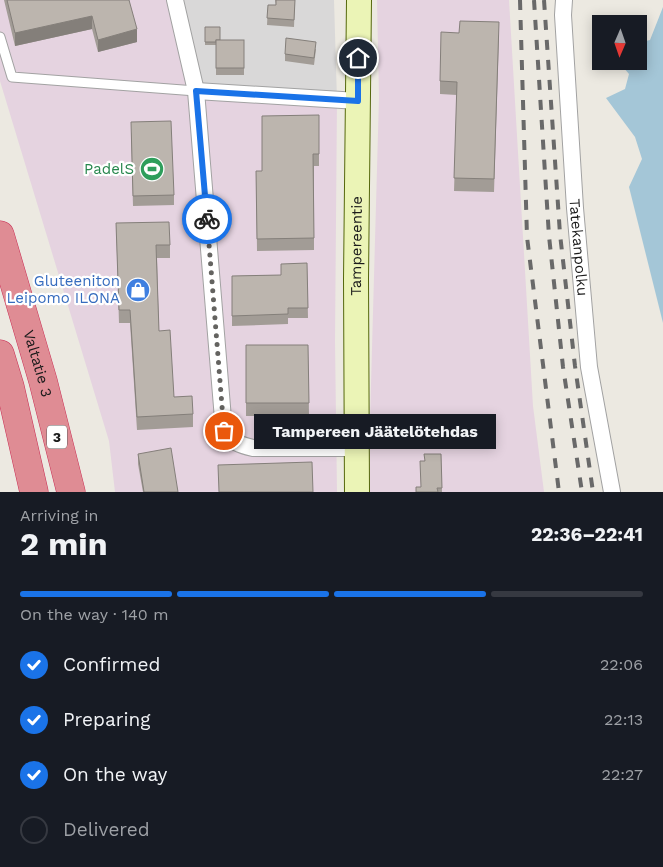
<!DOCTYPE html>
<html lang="en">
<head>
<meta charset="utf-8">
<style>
  :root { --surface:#171b24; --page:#20242c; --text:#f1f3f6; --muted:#9ea1a6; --line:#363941; --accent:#1a73e8 }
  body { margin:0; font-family:"Work Sans",sans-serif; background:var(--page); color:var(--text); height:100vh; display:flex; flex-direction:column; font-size:19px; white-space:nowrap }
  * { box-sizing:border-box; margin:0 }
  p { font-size:16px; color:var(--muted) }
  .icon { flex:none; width:28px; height:28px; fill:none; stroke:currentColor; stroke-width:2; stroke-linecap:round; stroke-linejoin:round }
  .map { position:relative; height:492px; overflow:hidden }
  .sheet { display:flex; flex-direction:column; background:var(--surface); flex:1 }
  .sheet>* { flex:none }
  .needle { width:32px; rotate:182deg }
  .fabs { position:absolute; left:592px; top:15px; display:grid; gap:10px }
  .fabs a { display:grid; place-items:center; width:55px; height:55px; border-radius:0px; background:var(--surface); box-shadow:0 2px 12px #0003; font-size:25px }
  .pin { position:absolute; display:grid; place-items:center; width:42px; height:42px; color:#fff; margin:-21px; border:2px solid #fff; border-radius:50%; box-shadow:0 1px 5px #0007 }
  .courier { position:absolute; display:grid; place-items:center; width:50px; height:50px; margin:-25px; border:4px solid #1a73e8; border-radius:50%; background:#fff; color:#222; box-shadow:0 1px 6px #0007 }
  .bubble { position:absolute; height:35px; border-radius:0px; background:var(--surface); box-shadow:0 2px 12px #0003; font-size:16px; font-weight:700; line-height:35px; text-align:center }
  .overview em { font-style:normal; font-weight:700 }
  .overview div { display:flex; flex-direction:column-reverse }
  .overview { display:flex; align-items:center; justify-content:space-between; height:85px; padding:0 20px }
  h1 { font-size:32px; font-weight:700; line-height:38px }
  .bar { display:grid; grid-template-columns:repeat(4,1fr); gap:8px 5px; align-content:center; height:60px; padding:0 20px }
  .bar i { height:6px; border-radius:4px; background:var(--line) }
  .bar .current { background:var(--accent) }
  .bar p { grid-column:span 4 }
  ol { padding:0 20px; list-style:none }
  li { display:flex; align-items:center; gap:15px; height:55px }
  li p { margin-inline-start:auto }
  li .icon { padding:5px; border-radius:50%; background:var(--accent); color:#fff; stroke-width:4 }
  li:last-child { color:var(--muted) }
  li i { width:28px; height:28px; border:2px solid var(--line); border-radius:50% }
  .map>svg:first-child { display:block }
</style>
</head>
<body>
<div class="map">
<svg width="663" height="492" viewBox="0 0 663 492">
  <rect width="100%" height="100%" fill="#ece9e1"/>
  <polygon fill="#d9d8d8" points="175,0 334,0 337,100 196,91"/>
  <g fill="#e5d3e0">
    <polygon points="0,0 175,0 196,91 337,100 335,342 337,492 115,492 109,441 0,81"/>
    <polygon points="377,0 509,0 533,406 544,492 368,492 379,97"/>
  </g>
  <polygon fill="#a4c6d7" points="663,7 663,323 629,187 642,159 635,137 606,98 625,89 629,74 623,67 625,61 639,61 639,49 641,42 650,40"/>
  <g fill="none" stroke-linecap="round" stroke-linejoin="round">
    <g stroke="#a2a2a2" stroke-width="11">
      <polyline id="service" points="0,37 12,77 196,91"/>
    </g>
    <g stroke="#a2a2a2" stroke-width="18">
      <g id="minor">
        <path d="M175,0L196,91L224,431C232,442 240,445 253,448H357"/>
        <path id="s1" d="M564,0L563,15L575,208L589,367L612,492"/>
        <polyline points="196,91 358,101"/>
      </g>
    </g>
    <g stroke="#55680c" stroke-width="26">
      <g id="secondary">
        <path id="s2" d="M357,492L356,279L359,0"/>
      </g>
    </g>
    <g stroke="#c92f55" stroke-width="29">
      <g id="motorway">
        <path id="s3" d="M0,235L43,381L71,492"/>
        <polyline points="0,354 10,387 34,492"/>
      </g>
    </g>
    <use href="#service" stroke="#fff" stroke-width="9"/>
    <use href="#minor" stroke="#fff" stroke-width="16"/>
    <use href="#secondary" stroke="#ebf4b6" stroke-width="24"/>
    <use href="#motorway" stroke="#df8c94" stroke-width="28"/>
    <g stroke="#696969" stroke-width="4" stroke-dasharray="10 10" stroke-linecap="butt">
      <polyline points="520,0 527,237 559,492"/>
      <polyline points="534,0 549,236 563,367 582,492"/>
      <polyline points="544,0 560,234 575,366 593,492"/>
    </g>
  </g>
  <g fill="#a29c96">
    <polygon points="4,0 129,0 137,42 98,52 92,29 15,46"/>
    <polygon points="275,0 295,0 294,27 267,25 268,5 276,5"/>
    <polygon points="205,27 220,40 244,40 244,75 216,75 216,45 205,45"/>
    <polygon points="499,35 494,192 454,191 457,95 440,94 440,81"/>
    <polygon points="316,49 314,65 285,61 285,54"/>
    <polygon points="319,115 319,166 314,166 314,250 257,251 256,171 262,171"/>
    <polygon points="131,132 174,195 174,205 133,206"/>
    <polygon points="116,223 170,245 170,258 157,258 159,331 174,397 193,414 193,427 137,430 130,323 119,323"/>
    <polygon points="307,263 308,318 288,318 288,324 232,326 232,276 281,275"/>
    <polygon points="246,345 308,345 309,416 246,416"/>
    <polygon points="138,454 178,492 143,492 138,464"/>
    <polygon points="441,454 442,492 416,492 421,487 424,461"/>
  </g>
  <g fill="#847f7a">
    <polygon points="92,16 92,29 15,46 15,33"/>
    <polygon points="137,29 137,42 98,52 98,40"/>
  </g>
  <g fill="#bcb5ae" stroke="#847f7a">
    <polygon points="7,0 129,0 137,29 98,40 92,16 15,33"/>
    <polygon points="276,0 295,0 294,20 267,18 268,5 276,5"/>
    <polygon points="460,21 499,22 494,179 454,178 457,82 440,81 441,32 459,33"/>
    <polygon points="205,27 220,27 220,40 216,40 216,42 205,42"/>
    <polygon points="286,38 316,42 314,58 285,54"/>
    <rect x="216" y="40" width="28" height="28"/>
    <polygon points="319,115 319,154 313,154 314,238 257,239 256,171 262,171 262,116"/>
    <polygon points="171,121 174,195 133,196 131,122"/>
    <polygon points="169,222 170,245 156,245 159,331 170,330 174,397 192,396 193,414 137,417 130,310 119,310 116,223"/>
    <polygon points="307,263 308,308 288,308 288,314 232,316 232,276 281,275 281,264"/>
    <polygon points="246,345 308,345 309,403 246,403"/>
    <polygon points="171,448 178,492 144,492 138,454"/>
    <polygon points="424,454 441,454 442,488 437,488 438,492 416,492 416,487 421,487 420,461 425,461"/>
    <polygon points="312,462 313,492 219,492 218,465"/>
  </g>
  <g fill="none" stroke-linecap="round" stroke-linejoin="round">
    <polyline stroke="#646360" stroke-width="5" stroke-dasharray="0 9" points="207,219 224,431"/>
    <polyline stroke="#1a73e8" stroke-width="6" points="207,219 196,91 358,101 358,58"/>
  </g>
  <defs>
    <g id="stadium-disc" transform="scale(1.25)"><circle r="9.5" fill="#2e9e5b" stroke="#fff"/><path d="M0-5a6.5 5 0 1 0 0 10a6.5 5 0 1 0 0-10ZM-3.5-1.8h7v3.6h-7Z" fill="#fff"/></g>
    <g id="shop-disc" transform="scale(1.25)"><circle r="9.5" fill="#3f7fe0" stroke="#fff"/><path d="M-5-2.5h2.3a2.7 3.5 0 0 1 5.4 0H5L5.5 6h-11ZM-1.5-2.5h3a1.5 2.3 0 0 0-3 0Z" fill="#fff"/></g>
  </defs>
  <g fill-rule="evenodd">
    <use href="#stadium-disc" x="152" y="169"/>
    <use href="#shop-disc" x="138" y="290"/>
  </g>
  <g text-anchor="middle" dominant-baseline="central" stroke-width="4.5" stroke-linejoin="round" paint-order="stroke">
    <rect fill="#fff" stroke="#5f5f5f" stroke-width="1" x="47" y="425.5" width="20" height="23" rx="4"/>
    <g font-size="14" font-weight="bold" fill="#1b1b1b">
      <text x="57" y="437">3</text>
    </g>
    <g font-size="15" fill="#27864d" stroke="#fff" text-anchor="end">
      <text x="134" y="169">PadelS</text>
    </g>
    <g font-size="15" fill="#1b1b1b" stroke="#fff">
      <text stroke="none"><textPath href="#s2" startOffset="246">Tampereentie</textPath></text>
      <text stroke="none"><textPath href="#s1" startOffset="248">Tatekanpolku</textPath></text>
      <text stroke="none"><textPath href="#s3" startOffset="134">Valtatie 3</textPath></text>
    </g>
    <g font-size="15" fill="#366cbe" stroke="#fff" text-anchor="end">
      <text x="120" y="281">Gluteeniton<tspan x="120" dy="17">Leipomo ILONA</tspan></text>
    </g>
  </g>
</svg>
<div class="fabs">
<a><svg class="needle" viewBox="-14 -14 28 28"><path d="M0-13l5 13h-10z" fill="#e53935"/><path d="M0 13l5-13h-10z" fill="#9ea1a6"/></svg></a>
</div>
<div class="pin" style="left:224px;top:431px;background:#ea580c"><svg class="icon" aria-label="bag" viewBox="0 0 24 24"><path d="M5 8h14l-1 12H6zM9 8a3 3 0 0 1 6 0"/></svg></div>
<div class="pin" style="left:358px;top:58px;background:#1f2937"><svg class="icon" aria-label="home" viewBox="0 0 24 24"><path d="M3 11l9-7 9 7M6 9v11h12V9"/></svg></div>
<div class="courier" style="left:207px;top:219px"><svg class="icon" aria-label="bike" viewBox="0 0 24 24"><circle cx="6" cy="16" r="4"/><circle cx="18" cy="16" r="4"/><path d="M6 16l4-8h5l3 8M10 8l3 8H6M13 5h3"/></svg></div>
<div class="bubble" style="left:254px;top:414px;width:242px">Tampereen Jäätelötehdas</div>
</div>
<section class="sheet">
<div class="overview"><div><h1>2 min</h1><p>Arriving in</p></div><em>22:36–22:41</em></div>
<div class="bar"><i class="current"></i><i class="current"></i><i class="current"></i><i></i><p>On the way · 140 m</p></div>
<ol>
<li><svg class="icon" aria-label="check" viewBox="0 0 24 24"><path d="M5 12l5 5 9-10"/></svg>Confirmed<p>22:06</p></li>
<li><svg class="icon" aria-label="check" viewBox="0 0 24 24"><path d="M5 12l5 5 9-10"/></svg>Preparing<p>22:13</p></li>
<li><svg class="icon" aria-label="check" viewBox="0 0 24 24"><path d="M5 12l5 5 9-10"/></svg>On the way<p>22:27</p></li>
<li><i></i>Delivered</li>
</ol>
</section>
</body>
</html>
